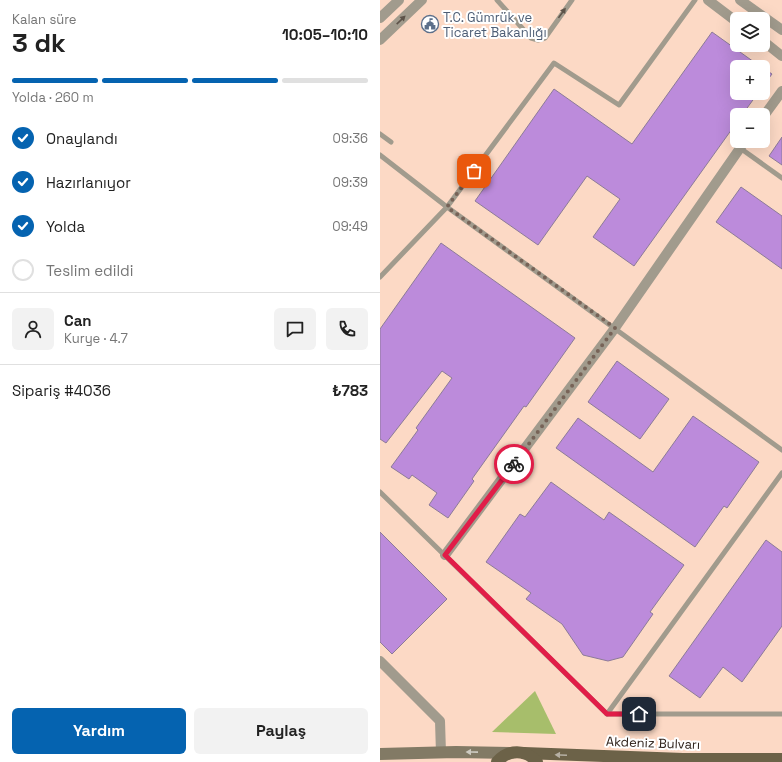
<!DOCTYPE html>
<html lang="tr">
<head>
<meta charset="utf-8">
<style>
  :root { --surface:#fff; --page:#f2f2f2; --text:#222; --muted:#767676; --line:#e0e0e0; --accent:#0563b0 }
  body { margin:0; font-family:"Space Grotesk",sans-serif; background:var(--page); color:var(--text); height:100vh; display:flex; flex-direction:column; font-size:15px; white-space:nowrap }
  * { box-sizing:border-box; margin:0 }
  p { font-size:13px; color:var(--muted) }
  .icon { flex:none; width:22px; height:22px; fill:none; stroke:currentColor; stroke-width:2; stroke-linecap:round; stroke-linejoin:round }
  .map { position:relative; flex:1; overflow:hidden }
  .drawer { display:flex; flex-direction:column; background:var(--surface); width:380px }
  .drawer>* { flex:none }
  .controls { position:absolute; left:350px; top:12px; display:grid; gap:8px }
  .controls a { display:grid; place-items:center; width:40px; height:40px; border-radius:6px; background:var(--surface); box-shadow:0 4px 16px #0002; font-size:20px }
  .pin { position:absolute; display:grid; place-items:center; width:34px; height:34px; color:#fff; margin:-17px; border-radius:8px; box-shadow:0 2px 6px #0006 }
  .courier { position:absolute; display:grid; place-items:center; width:40px; height:40px; margin:-20px; border:3px solid #e11d48; border-radius:50%; background:#fff; color:#222; box-shadow:0 1px 5px #0007 }
  .head em { font-style:normal; font-weight:700 }
  .head div { display:flex; flex-direction:column-reverse }
  .head { display:flex; align-items:center; justify-content:space-between; height:68px; padding:0 12px }
  h1 { font-size:26px; font-weight:700; line-height:30px }
  .bar { display:grid; grid-template-columns:repeat(4,1fr); gap:6px 4px; align-content:center; height:48px; padding:0 12px }
  .bar i { height:5px; border-radius:3px; background:var(--line) }
  .bar .selected { background:var(--accent) }
  .bar p { grid-column:span 4 }
  .line { display:flex; align-items:center; gap:10px; padding:0 12px; border-top:1px solid var(--line) }
  .line div { flex:1 }
  .round { display:grid; place-items:center; flex:none; width:42px; height:42px; border-radius:6px; background:var(--page) }
  ol { padding:0 12px; list-style:none }
  li { display:flex; align-items:center; gap:12px; height:44px }
  li p { margin-inline-start:auto }
  li .icon { padding:4px; border-radius:50%; background:var(--accent); color:#fff; stroke-width:4 }
  li:last-child { color:var(--muted) }
  li i { width:22px; height:22px; border:2px solid var(--line); border-radius:50% }
  .action { display:flex; gap:8px; margin-top:auto; padding:8px 12px }
  .action a { flex:1; height:46px; border-radius:6px; background:var(--accent); color:#fff; font-size:16px; font-weight:700; line-height:46px; text-align:center }
  .action a+a { background:var(--page); color:var(--text) }
  main { display:flex; flex:1; min-height:0 }
  .map>svg:first-child { display:block }
</style>
</head>
<body>
<main>
<section class="drawer">
<div class="head"><div><h1>3 dk</h1><p>Kalan süre</p></div><em>10:05–10:10</em></div>
<div class="bar"><i class="selected"></i><i class="selected"></i><i class="selected"></i><i></i><p>Yolda · 260 m</p></div>
<ol>
<li><svg class="icon" aria-label="check" viewBox="0 0 24 24"><path d="M5 12l5 5 9-10"/></svg>Onaylandı<p>09:36</p></li>
<li><svg class="icon" aria-label="check" viewBox="0 0 24 24"><path d="M5 12l5 5 9-10"/></svg>Hazırlanıyor<p>09:39</p></li>
<li><svg class="icon" aria-label="check" viewBox="0 0 24 24"><path d="M5 12l5 5 9-10"/></svg>Yolda<p>09:49</p></li>
<li><i></i>Teslim edildi</li>
</ol>
<div class="line" style="height:72px"><a class="round"><svg class="icon" aria-label="person" viewBox="0 0 24 24"><circle cx="12" cy="8" r="4"/><path d="M4 21q1-7 8-7t8 7"/></svg></a><div><b>Can</b><p>Kurye · 4.7</p></div><a class="round"><svg class="icon" aria-label="chat" viewBox="0 0 24 24"><path d="M4 5h16v11H9l-5 4z"/></svg></a><a class="round"><svg class="icon" aria-label="phone" viewBox="0 0 24 24"><path d="M5 4h4l2 5-3 2q2 4 5 5l2-3 5 2v4C11 20 4 13 5 4z"/></svg></a></div>
<div class="line" style="height:52px"><div>Sipariş #4036</div><b>₺783</b></div>
<div class="action"><a>Yardım</a><a>Paylaş</a></div>
</section>
<div class="map">
<svg width="402" height="762" viewBox="0 0 402 762">
  <rect width="100%" height="100%" fill="#fcd9c5"/>
  <polygon fill="#a7be6b" points="155,691 176,734 112,732"/>
  <g fill="#bc8bdb" stroke="#8c7b98">
    <polygon points="332,32 381,67 357,67 357,93 378,93 362,115 357,115 357,122 254,266 213,237 240,199 207,176 158,245 95,201 174,89 252,144"/>
    <polygon points="383,68 392,74 383,86"/>
    <polygon points="402,137 402,165 389,156"/>
    <polygon points="361,187 402,216 402,269 336,222"/>
    <polygon points="61,243 195,338 146,407 144,406 92,479 94,481 68,518 49,505 57,493 32,475 29,479 11,467 38,430 36,428 72,378 62,371 6,443 0,439 0,329"/>
    <polygon points="237,361 289,399 260,439 208,402"/>
    <polygon points="313,416 379,462 347,508 344,506 315,547 176,448 198,418 273,472"/>
    <polygon points="171,482 224,520 229,512 304,565 270,612 273,614 243,657 228,661 203,655 182,624 146,599 151,593 106,562 140,514 145,517"/>
    <polygon points="0,532 67,599 12,654 0,642"/>
    <polygon points="386,540 402,552 402,626 362,682 343,667 320,698 289,676"/>
  </g>
  <g fill="none" stroke-linecap="round" stroke-linejoin="round">
    <g stroke="#a19b8d" stroke-width="5">
      <polyline points="117,0 151,38 158,40 165,38 192,0"/>
      <polyline points="0,134 11,142"/>
      <polyline points="360,148 402,178"/>
      <polyline points="0,155 67,207 402,450"/>
      <polyline points="0,277 67,207 174,63 239,105 315,0"/>
      <polyline points="0,492 227,714 402,714"/>
      <polyline points="227,714 402,473"/>
    </g>
    <g stroke="#a19b8d" stroke-width="10">
      <polyline points="328,0 357,22"/>
      <polyline points="360,0 402,30"/>
      <polyline points="0,18 19,0"/>
      <polyline points="0,40 42,0"/>
      <polyline points="383,41 402,56"/>
      <polyline points="383,117 402,91"/>
      <polyline points="65,555 235,328 365,141"/>
      <polyline points="0,661 60,721 61,753"/>
    </g>
    <polyline stroke="#827a65" stroke-width="12" points="0,754 76,752 131,753"/>
    <g stroke="#6c6248" stroke-width="12">
      <polyline points="144,753 303,759 402,759"/>
      <path d="M117,762C128,749 146,749 157,762"/>
    </g>
  </g>
  <defs><path id="oneway-solid" d="M-6-.8H1V-3.2L6.5 0L1 3.2V.8H-6Z"/></defs>
  <g fill="#5d5349">
    <use href="#oneway-solid" transform="translate(182 13) rotate(-54)"/>
    <use href="#oneway-solid" transform="translate(21 20) rotate(-44)"/>
  </g>
  <use fill="#cdcac1" href="#oneway-solid" transform="translate(92 752) rotate(-179)"/>
  <use fill="#b6b0a4" href="#oneway-solid" transform="translate(181 755) rotate(-178)"/>
  <g fill="none" stroke-linecap="round" stroke-linejoin="round">
    <polyline stroke="#776357" stroke-width="4" stroke-dasharray="0 7.2" points="94,171 67,207 235,328 134,464"/>
    <polyline stroke="#e11d48" stroke-width="5" points="134,464 65,555 227,714 259,714"/>
  </g>
  <defs>
    <g id="civic-ring" transform="scale(0.9)"><circle r="9.5" fill="#fff" stroke="#5c6f8a" stroke-width="1.5"/><path d="M-.6-6.5H3V-4.5H.6V-3L4-1V1h2V6H-6V1h2V-1L-.6-3ZM-1.2 2.5V6h2.4V2.5Z" fill="#5c6f8a"/></g>
  </defs>
  <g fill-rule="evenodd">
    <use href="#civic-ring" x="50" y="24"/>
  </g>
  <g text-anchor="middle" dominant-baseline="central" stroke-width="4" stroke-linejoin="round" paint-order="stroke">
    <g font-size="13" fill="#4e5e75" stroke="#fff" text-anchor="start">
      <text x="63" y="17">T.C. Gümrük ve<tspan x="63" dy="15">Ticaret Bakanlığı</tspan></text>
    </g>
    <g font-size="13" fill="#30231c" stroke="#fff">
      <text transform="translate(273 743) rotate(2)">Akdeniz Bulvarı</text>
    </g>
  </g>
</svg>
<div class="controls">
<a><svg class="icon" aria-label="layers" viewBox="0 0 24 24"><path d="M12 4l9 5-9 5-9-5zM3 14l9 5 9-5"/></svg></a>
<a>+</a>
<a>−</a>
</div>
<div class="pin" style="left:94px;top:171px;background:#ea580c"><svg class="icon" aria-label="bag" viewBox="0 0 24 24"><path d="M5 8h14l-1 12H6zM9 8a3 3 0 0 1 6 0"/></svg></div>
<div class="pin" style="left:259px;top:714px;background:#1f2937"><svg class="icon" aria-label="home" viewBox="0 0 24 24"><path d="M3 11l9-7 9 7M6 9v11h12V9"/></svg></div>
<div class="courier" style="left:134px;top:464px"><svg class="icon" aria-label="bike" viewBox="0 0 24 24"><circle cx="6" cy="16" r="4"/><circle cx="18" cy="16" r="4"/><path d="M6 16l4-8h5l3 8M10 8l3 8H6M13 5h3"/></svg></div>
</div>
</main>
</body>
</html>
